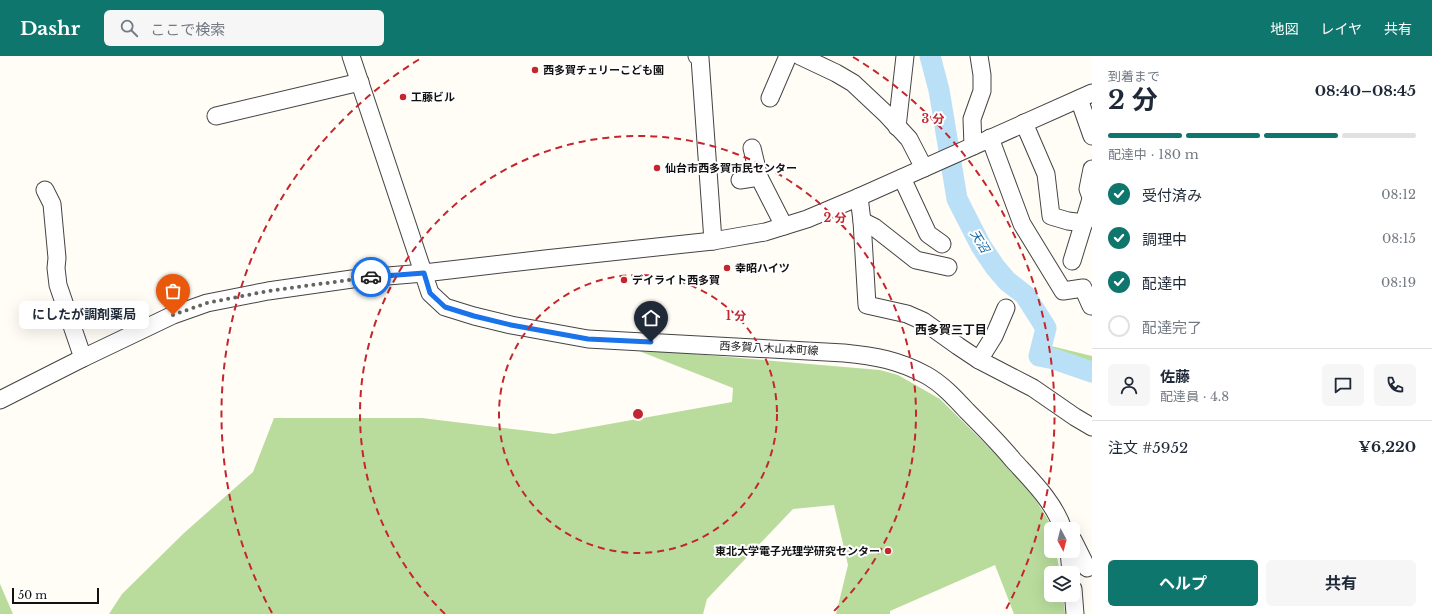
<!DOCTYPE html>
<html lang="ja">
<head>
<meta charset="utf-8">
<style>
  :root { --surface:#fff; --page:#f6f6f7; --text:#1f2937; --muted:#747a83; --line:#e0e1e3; --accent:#0f766e }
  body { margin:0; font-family:"Libre Baskerville","Noto Sans JP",serif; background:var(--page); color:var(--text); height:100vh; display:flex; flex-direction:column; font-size:15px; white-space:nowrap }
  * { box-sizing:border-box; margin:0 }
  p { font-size:13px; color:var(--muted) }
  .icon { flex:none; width:22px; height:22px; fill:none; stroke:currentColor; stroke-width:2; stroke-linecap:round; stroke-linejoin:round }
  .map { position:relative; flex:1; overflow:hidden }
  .drawer { display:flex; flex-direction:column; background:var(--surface); width:340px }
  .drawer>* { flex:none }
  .needle { width:26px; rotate:173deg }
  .fabs { position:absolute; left:1044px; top:466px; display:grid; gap:8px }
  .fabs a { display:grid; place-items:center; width:36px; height:36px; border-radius:6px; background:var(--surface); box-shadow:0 4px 16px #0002; font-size:20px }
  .scale { position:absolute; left:12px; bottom:10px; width:87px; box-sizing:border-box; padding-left:4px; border:2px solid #111; border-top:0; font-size:11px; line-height:14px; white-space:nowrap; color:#111; -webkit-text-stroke:3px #fff; paint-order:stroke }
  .pin { position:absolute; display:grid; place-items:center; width:34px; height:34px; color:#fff; margin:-41px -17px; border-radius:50% 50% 50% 0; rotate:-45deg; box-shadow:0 0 4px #0007 }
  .pin .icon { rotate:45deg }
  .courier { position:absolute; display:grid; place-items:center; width:40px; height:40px; margin:-20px; border:3px solid #1a73e8; border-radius:50%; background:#fff; color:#222; box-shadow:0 1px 5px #0007 }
  .bubble { position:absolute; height:28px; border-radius:6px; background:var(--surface); box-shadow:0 4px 16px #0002; font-size:13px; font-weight:700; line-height:28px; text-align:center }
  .headline em { font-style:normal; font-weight:700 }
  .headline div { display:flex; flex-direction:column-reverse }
  .headline { display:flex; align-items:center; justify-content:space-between; height:68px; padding:0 16px }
  h1 { font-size:26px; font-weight:700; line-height:30px }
  .bar { display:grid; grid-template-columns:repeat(4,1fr); gap:6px 4px; align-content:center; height:48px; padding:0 16px }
  .bar i { height:5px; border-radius:3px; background:var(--line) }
  .bar .on { background:var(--accent) }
  .bar p { grid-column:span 4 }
  .line { display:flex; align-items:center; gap:10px; padding:0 16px; border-top:1px solid var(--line) }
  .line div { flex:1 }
  .round { display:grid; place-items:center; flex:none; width:42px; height:42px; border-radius:6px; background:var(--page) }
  ol { padding:0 16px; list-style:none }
  li { display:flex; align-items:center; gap:12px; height:44px }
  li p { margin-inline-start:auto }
  li .icon { padding:4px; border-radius:50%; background:var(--accent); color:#fff; stroke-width:4 }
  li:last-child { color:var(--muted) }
  li i { width:22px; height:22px; border:2px solid var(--line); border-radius:50% }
  .cta { display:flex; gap:8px; margin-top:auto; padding:8px 16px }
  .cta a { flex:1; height:46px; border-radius:6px; background:var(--accent); color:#fff; font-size:16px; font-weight:700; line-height:46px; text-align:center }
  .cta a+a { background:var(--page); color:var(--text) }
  header { display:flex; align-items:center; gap:24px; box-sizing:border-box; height:56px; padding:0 20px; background:var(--accent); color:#fff }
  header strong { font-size:19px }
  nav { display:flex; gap:22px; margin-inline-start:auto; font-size:14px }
  .search { width:280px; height:36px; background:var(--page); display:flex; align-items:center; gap:10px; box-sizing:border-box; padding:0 14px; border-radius:6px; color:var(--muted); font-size:15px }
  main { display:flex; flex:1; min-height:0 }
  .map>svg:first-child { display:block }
</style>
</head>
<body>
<header>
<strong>Dashr</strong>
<div class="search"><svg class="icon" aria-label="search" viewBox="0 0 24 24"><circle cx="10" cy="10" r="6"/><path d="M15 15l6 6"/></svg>ここで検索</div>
<nav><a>地図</a><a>レイヤ</a><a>共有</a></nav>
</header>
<main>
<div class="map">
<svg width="1092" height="558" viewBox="0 0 1092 558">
  <rect width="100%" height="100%" fill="#fffdf5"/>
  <g fill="#b9dc9c">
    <polygon points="1047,289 1092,300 1092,311 1044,298"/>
    <polygon points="634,293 880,314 898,319 940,343 1026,428 1053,472 1051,473 1051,495 1056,495 1060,517 1051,517 1051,539 1063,539 1065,558 1014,558 995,509 890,555 890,558 836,558 848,509 834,449 793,453 707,543 703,558 109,558 122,538 184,477 253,416 274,362 422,362 554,378 732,346 733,332"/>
    <polygon points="0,528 13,558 0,558"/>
  </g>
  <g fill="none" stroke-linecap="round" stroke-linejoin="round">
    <polyline stroke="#b9e0f7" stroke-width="21" points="930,0 939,34 957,143 981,190 995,211 1007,225 1025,239 1046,272 1039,300 1054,303 1092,316"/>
    <g stroke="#444" stroke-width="19">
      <g id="minor">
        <path d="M351,0L430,237L445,251L474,260L511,269L588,283L844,297C875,300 898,304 926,319C942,328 954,341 967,355C983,371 999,387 1013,404C1032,425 1054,446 1063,473"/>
        <polyline points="697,0 700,2 713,185"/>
        <polyline points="800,0 836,17 853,27 886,58 909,83 924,112"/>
        <polyline points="770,42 788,0"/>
        <polyline points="1079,43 1092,80"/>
        <polyline points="216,60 360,26"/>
        <polyline points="1024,67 1046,118 1051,160 1068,165 1084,167"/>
        <polyline points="897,71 905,0"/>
        <polyline points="990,82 1022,168 1063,235 1083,232 1091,250 1092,249"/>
        <polyline points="973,90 972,63 982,35 982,19 979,0"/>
        <polyline points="752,92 759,121 784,170"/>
        <polyline points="1092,113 1088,133 1092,144"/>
        <polyline points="902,122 928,178 942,188"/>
        <polyline points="740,124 759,121"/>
        <polyline points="45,134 52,148 57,202 56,212 58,229 83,302"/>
        <polyline points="859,141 862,165 867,249 907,258 923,265 958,290 979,304 1033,332 1075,361 1092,371"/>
        <polyline points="862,165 874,171 916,204 948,211"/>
        <polyline points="1072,205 1091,143"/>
        <polyline points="979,304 994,280 1006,252"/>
        <polyline points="0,344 83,302 173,259 207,247 268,235 352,223 424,217 545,203 713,185 765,176 807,163 859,141 1092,37"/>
        <polyline points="1073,484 1087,512"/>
        <polyline points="1069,495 1071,517"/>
        <polyline points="1073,533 1075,558"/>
      </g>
    </g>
    <use href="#minor" stroke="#fff" stroke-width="17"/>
  </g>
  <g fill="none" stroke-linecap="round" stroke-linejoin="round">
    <polyline stroke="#646461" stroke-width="4" stroke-dasharray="0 7.2" points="173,259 207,247 268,235 371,221"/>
    <polyline stroke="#1a73e8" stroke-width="5" points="371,221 424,217 430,237 445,251 474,260 511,269 588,283 651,286"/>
  </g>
  <g fill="none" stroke="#c4262e" stroke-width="2" stroke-dasharray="7 5">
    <circle cx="638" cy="358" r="139"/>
    <path d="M445 558A278 278 0 1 1 831 558"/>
    <path d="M272 557A417 417 0 0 1 423 1M853 1A417 417 0 0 1 1004 557"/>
  </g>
  <g fill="#c4262e" stroke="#fff" stroke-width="1.5">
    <circle cx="535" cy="14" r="4"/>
    <circle cx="403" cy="41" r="4"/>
    <circle cx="657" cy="112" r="4"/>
    <circle cx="727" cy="212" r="4"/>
    <circle cx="624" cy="224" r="4"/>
    <circle cx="888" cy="495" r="4"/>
  </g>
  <g text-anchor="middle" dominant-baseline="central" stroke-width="4" stroke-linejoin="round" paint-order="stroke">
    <g font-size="11" font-weight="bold" fill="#111" stroke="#fff" text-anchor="start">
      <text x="543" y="14">西多賀チェリーこども園</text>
      <text x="411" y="41">工藤ビル</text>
      <text x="665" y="112">仙台市西多賀市民センター</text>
      <text x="735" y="212">幸昭ハイツ</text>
      <text x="632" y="224">デイライト西多賀</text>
      <text x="880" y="495" text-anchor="end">東北大学電子光理学研究センター</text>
    </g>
    <g font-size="11" fill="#111" stroke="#fff">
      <text transform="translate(769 292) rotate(3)">西多賀八木山本町線</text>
    </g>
    <g font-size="12" font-style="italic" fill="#1768a6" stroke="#fff">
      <text transform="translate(980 185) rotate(59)">天沼</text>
    </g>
    <g font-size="12" font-weight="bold" fill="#111" stroke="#fff">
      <text x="951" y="273">西多賀三丁目</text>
    </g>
  </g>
  <circle cx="638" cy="358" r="6" fill="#c4262e" stroke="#fff" stroke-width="2"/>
  <g font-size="12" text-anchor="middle" font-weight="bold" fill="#c4262e" stroke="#fff" stroke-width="4" stroke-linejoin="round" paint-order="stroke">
    <text x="933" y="67">3 分</text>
    <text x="835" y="166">2 分</text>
    <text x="736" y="264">1 分</text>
  </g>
</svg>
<div class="fabs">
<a><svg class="needle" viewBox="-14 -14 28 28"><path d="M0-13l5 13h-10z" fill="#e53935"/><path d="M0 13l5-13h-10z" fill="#747a83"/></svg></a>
<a><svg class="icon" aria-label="layers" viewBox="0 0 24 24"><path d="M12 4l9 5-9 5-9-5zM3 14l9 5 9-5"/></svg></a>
</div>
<div class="scale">50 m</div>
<div class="pin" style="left:173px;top:259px;background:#ea580c"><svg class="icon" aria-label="bag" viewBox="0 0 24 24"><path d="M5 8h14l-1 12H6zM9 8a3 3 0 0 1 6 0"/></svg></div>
<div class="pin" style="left:651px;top:286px;background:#1f2937"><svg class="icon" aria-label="home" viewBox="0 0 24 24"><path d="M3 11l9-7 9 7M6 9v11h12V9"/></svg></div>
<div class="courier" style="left:371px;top:221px"><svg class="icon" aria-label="car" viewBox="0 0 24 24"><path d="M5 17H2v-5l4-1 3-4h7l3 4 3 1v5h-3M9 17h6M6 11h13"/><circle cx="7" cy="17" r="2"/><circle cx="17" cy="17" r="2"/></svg></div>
<div class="bubble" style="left:19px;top:245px;width:130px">にしたが調剤薬局</div>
</div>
<section class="drawer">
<div class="headline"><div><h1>2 分</h1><p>到着まで</p></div><em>08:40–08:45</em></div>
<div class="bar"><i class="on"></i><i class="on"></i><i class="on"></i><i></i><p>配達中 · 180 m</p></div>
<ol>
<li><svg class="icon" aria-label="check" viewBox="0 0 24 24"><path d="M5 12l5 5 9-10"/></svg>受付済み<p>08:12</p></li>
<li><svg class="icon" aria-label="check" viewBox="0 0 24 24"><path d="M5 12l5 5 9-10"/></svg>調理中<p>08:15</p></li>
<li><svg class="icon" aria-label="check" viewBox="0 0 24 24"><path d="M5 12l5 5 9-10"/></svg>配達中<p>08:19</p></li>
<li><i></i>配達完了</li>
</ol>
<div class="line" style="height:72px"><a class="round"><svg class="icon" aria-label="person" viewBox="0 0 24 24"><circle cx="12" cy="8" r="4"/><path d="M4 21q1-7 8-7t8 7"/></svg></a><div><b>佐藤</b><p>配達員 · 4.8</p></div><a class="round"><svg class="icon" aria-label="chat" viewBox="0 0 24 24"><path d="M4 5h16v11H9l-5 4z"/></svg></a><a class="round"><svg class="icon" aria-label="phone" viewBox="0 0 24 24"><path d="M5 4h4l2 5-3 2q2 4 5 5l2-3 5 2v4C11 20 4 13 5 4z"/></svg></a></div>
<div class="line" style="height:52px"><div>注文 #5952</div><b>¥6,220</b></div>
<div class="cta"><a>ヘルプ</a><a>共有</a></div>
</section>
</main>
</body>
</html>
